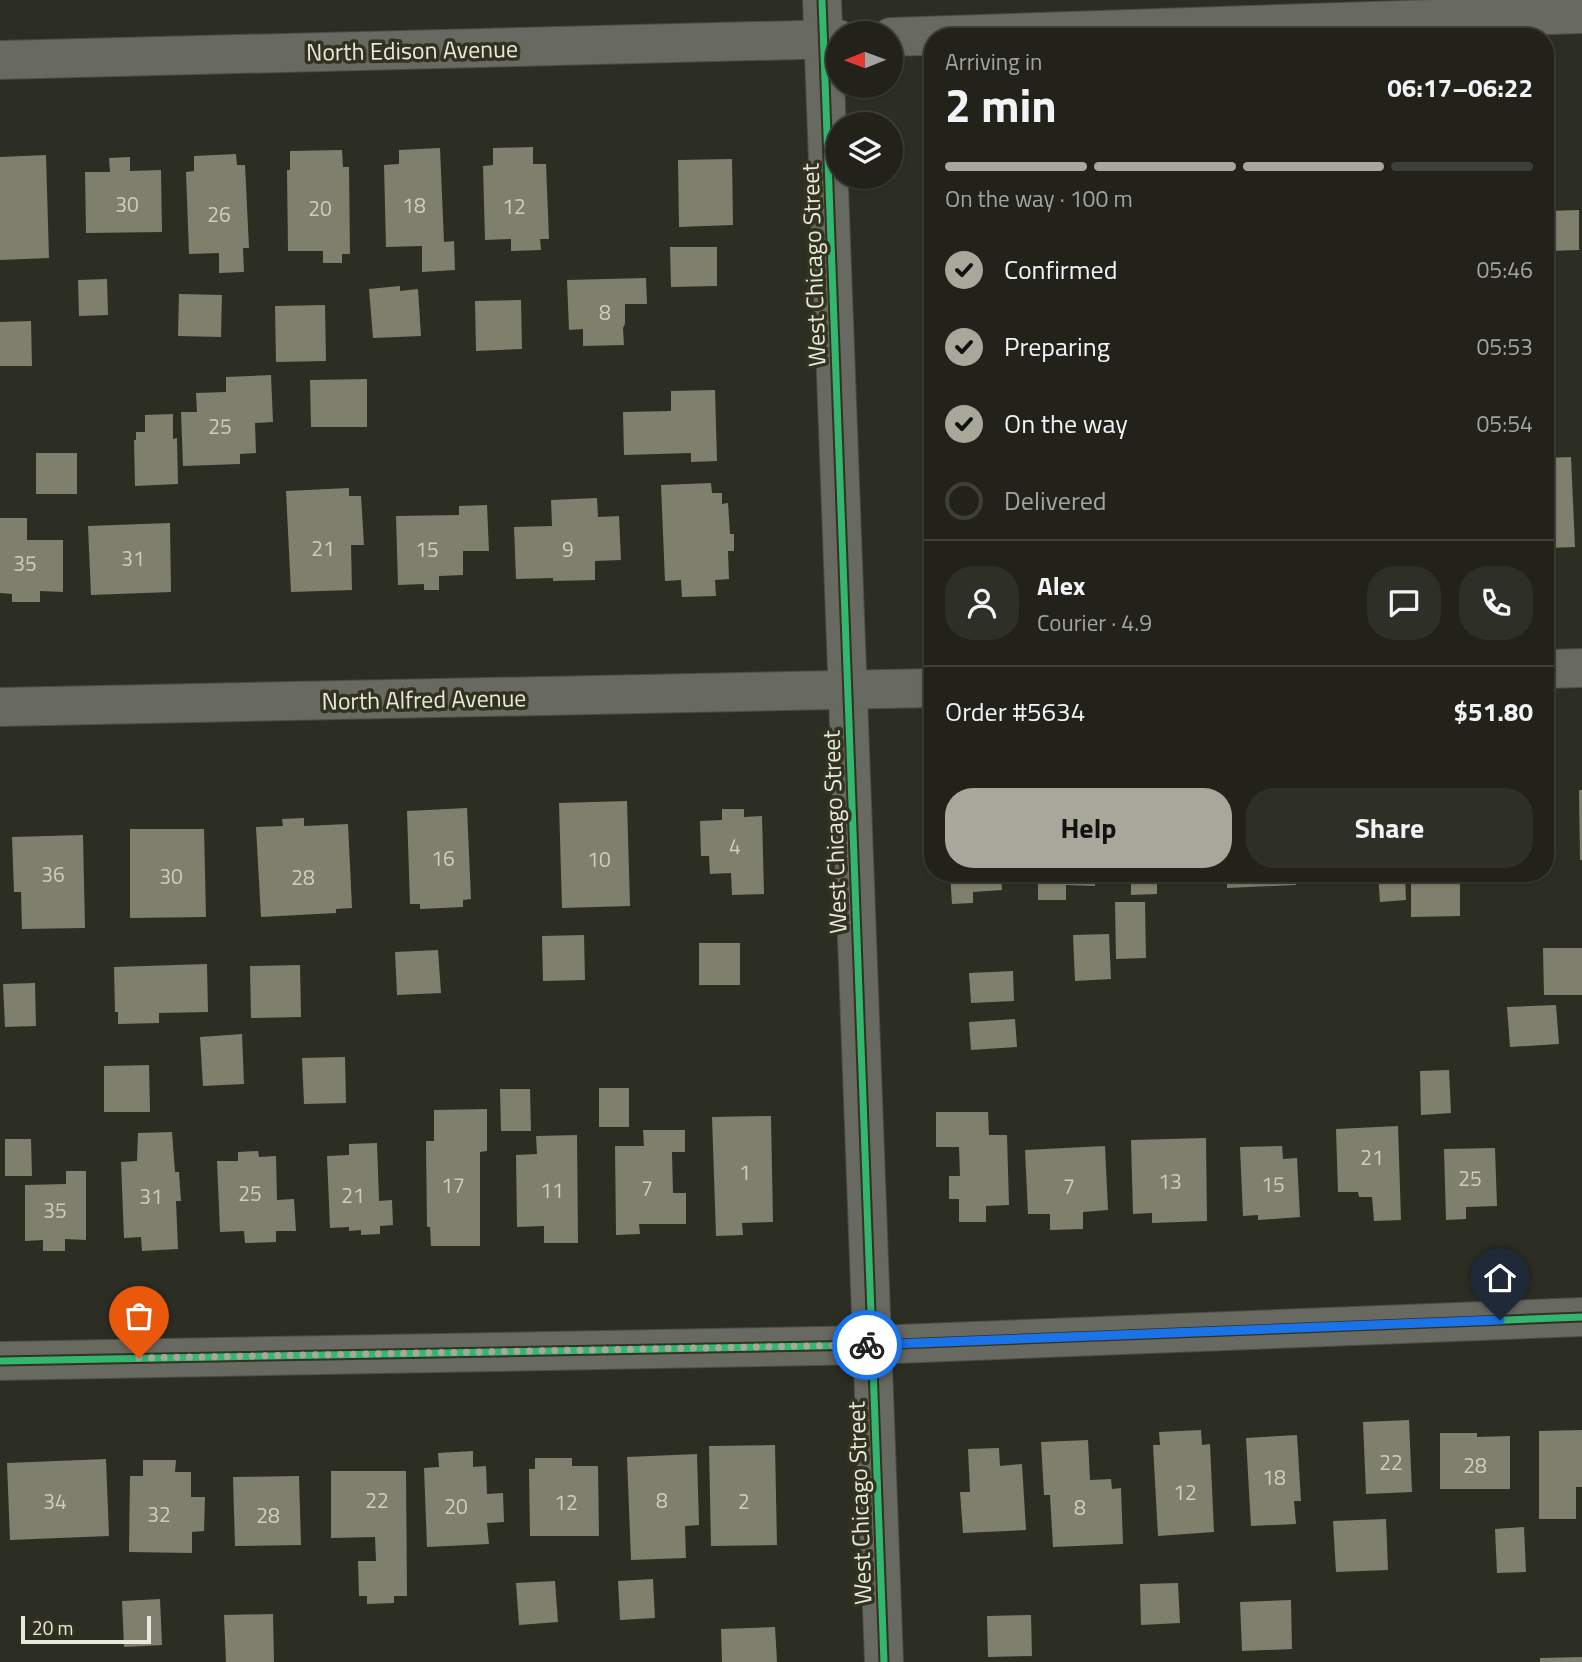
<!DOCTYPE html>
<html lang="en">
<head>
<meta charset="utf-8">
<style>
  :root { --surface:#22221a; --page:#2e2f27; --text:#f1f3f6; --muted:#a2a4a2; --line:#3f3f39; --accent:#a7a79b }
  body { margin:0; font-family:"Titillium Web",sans-serif; background:var(--page); color:var(--text); height:100vh; display:flex; flex-direction:column; font-size:26px; white-space:nowrap }
  * { box-sizing:border-box; margin:0 }
  p { font-size:23px; color:var(--muted) }
  .icon { flex:none; width:38px; height:38px; fill:none; stroke:currentColor; stroke-width:2; stroke-linecap:round; stroke-linejoin:round }
  .map { position:relative; flex:1; overflow:hidden }
  .panel { position:absolute; left:924px; top:28px; width:630px; height:854px; display:flex; flex-direction:column; background:var(--surface); border-radius:28px; box-shadow:0 2px 5px #0004,0 0 0 2px var(--line) }
  .panel>* { flex:none }
  .needle { width:46px; rotate:269deg }
  .controls { position:absolute; left:826px; top:21px; display:grid; gap:14px }
  .controls a { display:grid; place-items:center; width:77px; height:77px; border-radius:50%; background:var(--surface); box-shadow:0 2px 5px #0004,0 0 0 2px var(--line); font-size:35px }
  .scale { position:absolute; left:21px; bottom:18px; width:130px; box-sizing:border-box; padding-left:7px; border:4px solid #e8e8dc; border-top:0; font-size:19px; line-height:24px; white-space:nowrap; color:#e8e8dc; -webkit-text-stroke:5px #31321f; paint-order:stroke }
  .pin { position:absolute; display:grid; place-items:center; width:60px; height:60px; color:#fff; margin:-72px -30px; border-radius:50% 50% 50% 0; rotate:-45deg; box-shadow:0 0 7px #0007 }
  .pin .icon { rotate:45deg }
  .courier { position:absolute; display:grid; place-items:center; width:70px; height:70px; margin:-35px; border:5px solid #1a73e8; border-radius:50%; background:#fff; color:#222; box-shadow:0 2px 9px #0007 }
  .head em { font-style:normal; font-weight:700 }
  .head div { display:flex; flex-direction:column-reverse }
  .head { display:flex; align-items:center; justify-content:space-between; height:119px; padding:0 21px }
  h1 { font-size:46px; font-weight:700; line-height:52px }
  .bar { display:grid; grid-template-columns:repeat(4,1fr); gap:10px 7px; align-content:center; height:84px; padding:0 21px }
  .bar i { height:9px; border-radius:5px; background:var(--line) }
  .bar .selected { background:var(--accent) }
  .bar p { grid-column:span 4 }
  .line { display:flex; align-items:center; gap:18px; padding:0 21px; border-top:2px solid var(--line) }
  .line div { flex:1 }
  .round { display:grid; place-items:center; flex:none; width:74px; height:74px; border-radius:28px; background:var(--page) }
  ol { padding:0 21px; list-style:none }
  li { display:flex; align-items:center; gap:21px; height:77px }
  li p { margin-inline-start:auto }
  li .icon { padding:7px; border-radius:50%; background:var(--accent); color:#111; stroke-width:4 }
  li:last-child { color:var(--muted) }
  li i { width:38px; height:38px; border:4px solid var(--line); border-radius:50% }
  .action { display:flex; gap:14px; margin-top:auto; padding:14px 21px }
  .action a { flex:1; height:80px; border-radius:28px; background:var(--accent); color:#111; font-size:28px; font-weight:700; line-height:80px; text-align:center }
  .action a+a { background:var(--page); color:var(--text) }
  .map>svg:first-child { display:block }
</style>
</head>
<body>
<div class="map">
<svg width="1582" height="1662" viewBox="0 0 1582 1662">
  <rect width="100%" height="100%" fill="#2d2e23"/>
  <g fill="#7e7f6d">
    <polygon points="533,147 533,164 546,164 549,239 540,239 541,250 511,251 511,239 485,240 483,166 493,165 493,148"/>
    <polygon points="440,148 444,242 454,241 455,270 422,272 422,246 386,247 384,165 399,164 399,150"/>
    <polygon points="342,150 343,167 349,167 350,254 342,254 342,263 323,263 323,251 288,251 287,170 290,170 290,151"/>
    <polygon points="236,154 237,165 245,165 249,248 243,248 244,272 219,273 219,253 189,254 186,172 194,171 194,156"/>
    <polygon points="46,155 49,258 0,260 0,157"/>
    <polygon points="130,157 130,171 161,170 162,232 86,233 85,172 110,172 109,158"/>
    <polygon points="732,159 733,225 679,227 678,160"/>
    <polygon points="1545,166 1553,166 1552,198 1545,198"/>
    <polygon points="1579,210 1579,250 1549,251 1548,211"/>
    <polygon points="670,247 717,247 717,286 671,287"/>
    <polygon points="646,278 647,304 625,304 625,324 623,328 624,345 583,346 583,329 569,330 567,280"/>
    <polygon points="107,279 108,315 79,316 78,280"/>
    <polygon points="400,286 400,291 418,289 421,336 373,338 369,289"/>
    <polygon points="179,294 222,295 221,337 178,336"/>
    <polygon points="521,300 522,349 476,351 475,301"/>
    <polygon points="325,305 326,361 276,362 275,306"/>
    <polygon points="31,321 32,366 0,366 0,322"/>
    <polygon points="271,375 273,422 255,423 256,453 240,454 240,464 183,466 181,412 197,412 196,393 226,392 226,377"/>
    <polygon points="367,379 367,427 311,427 310,380"/>
    <polygon points="715,390 717,461 691,462 691,453 624,455 623,412 671,411 671,391"/>
    <polygon points="173,414 173,439 177,438 178,484 135,486 134,440 136,440 136,432 145,432 145,415"/>
    <rect x="36" y="453" width="41" height="41"/>
    <polygon points="1571,457 1575,547 1545,548 1545,458"/>
    <polygon points="711,483 712,493 722,493 722,504 728,503 730,534 734,534 734,551 728,551 729,579 715,580 716,596 682,597 681,580 665,581 661,485"/>
    <polygon points="349,488 349,496 361,496 364,545 351,545 352,590 291,592 286,491"/>
    <polygon points="597,498 598,517 619,516 621,560 595,561 595,580 553,581 553,578 516,579 514,527 552,526 551,500"/>
    <polygon points="487,505 489,551 463,551 463,575 439,576 439,590 424,590 424,584 398,585 396,516 459,515 459,506"/>
    <polygon points="0,518 27,518 27,540 63,540 63,592 40,591 40,602 12,602 12,594 0,593"/>
    <polygon points="170,523 171,592 91,595 88,526"/>
    <polygon points="1579,790 1582,790 1582,860 1580,860"/>
    <polygon points="627,801 630,906 562,908 559,803"/>
    <polygon points="467,808 471,899 463,900 463,907 420,909 420,904 410,904 407,811"/>
    <polygon points="722,809 744,809 744,817 762,816 764,894 732,895 731,873 710,874 709,856 701,856 700,821 722,820"/>
    <polygon points="304,818 304,826 348,824 352,908 336,909 336,913 261,917 256,827 283,826 282,819"/>
    <polygon points="130,829 204,829 206,917 130,918"/>
    <polygon points="83,835 85,928 22,929 21,892 14,892 12,837"/>
    <polygon points="950,873 1001,873 1002,890 973,892 973,903 952,904"/>
    <polygon points="1038,873 1095,873 1095,886 1066,885 1066,900 1038,900"/>
    <polygon points="1131,873 1157,873 1157,894 1131,895"/>
    <polygon points="1227,873 1296,873 1296,885 1227,888"/>
    <polygon points="1378,873 1405,873 1406,900 1380,902"/>
    <polygon points="1411,873 1460,873 1460,916 1411,917"/>
    <polygon points="1115,902 1145,902 1146,958 1116,959"/>
    <polygon points="1109,934 1111,979 1075,981 1073,935"/>
    <polygon points="584,935 585,980 543,981 542,936"/>
    <rect x="699" y="943" width="41" height="42"/>
    <polygon points="1543,948 1582,948 1582,995 1544,995"/>
    <polygon points="438,950 441,993 397,995 395,952"/>
    <polygon points="207,964 208,1012 159,1013 159,1023 118,1024 118,1012 115,1012 114,967"/>
    <polygon points="300,965 301,1017 251,1018 250,966"/>
    <polygon points="1013,971 1014,1001 971,1003 969,973"/>
    <polygon points="35,983 36,1026 5,1027 3,984"/>
    <polygon points="1556,1005 1559,1044 1510,1047 1507,1007"/>
    <polygon points="1015,1019 1017,1047 971,1050 969,1022"/>
    <polygon points="242,1034 244,1084 203,1086 200,1037"/>
    <polygon points="345,1057 346,1103 304,1104 302,1058"/>
    <polygon points="149,1065 150,1112 104,1112 104,1066"/>
    <polygon points="1449,1070 1451,1113 1421,1115 1420,1071"/>
    <rect x="599" y="1088" width="30" height="39"/>
    <polygon points="500,1089 530,1089 531,1131 501,1131"/>
    <polygon points="487,1109 487,1151 480,1152 480,1246 431,1246 430,1227 427,1227 426,1141 434,1141 434,1110"/>
    <polygon points="936,1112 988,1112 989,1135 1007,1135 1009,1205 986,1206 986,1222 959,1222 959,1199 949,1199 949,1176 960,1176 959,1147 936,1147"/>
    <polygon points="771,1116 773,1222 742,1223 743,1235 716,1236 712,1117"/>
    <polygon points="1398,1126 1401,1220 1374,1221 1372,1197 1359,1197 1358,1192 1338,1192 1336,1129"/>
    <polygon points="643,1130 685,1130 685,1152 672,1152 673,1193 686,1193 686,1224 639,1224 640,1234 616,1235 615,1146 644,1146"/>
    <polygon points="172,1132 175,1172 179,1172 181,1201 176,1201 178,1249 142,1251 141,1237 124,1238 121,1162 137,1161 138,1133"/>
    <polygon points="577,1135 578,1243 544,1243 544,1226 517,1227 516,1155 537,1154 536,1136"/>
    <polygon points="1206,1138 1207,1221 1152,1223 1152,1213 1133,1214 1131,1140"/>
    <polygon points="5,1139 31,1139 32,1176 5,1176"/>
    <polygon points="377,1143 379,1201 392,1200 393,1225 380,1226 380,1234 361,1235 361,1230 349,1231 349,1227 330,1228 327,1156 349,1155 349,1144"/>
    <polygon points="1105,1146 1108,1210 1083,1212 1083,1229 1050,1230 1050,1214 1028,1214 1025,1150"/>
    <polygon points="1282,1146 1283,1159 1297,1158 1300,1217 1258,1220 1258,1215 1243,1216 1240,1147"/>
    <polygon points="1495,1148 1497,1206 1466,1207 1466,1219 1446,1220 1444,1149"/>
    <polygon points="258,1151 259,1157 276,1156 277,1200 294,1199 296,1231 276,1231 276,1242 245,1243 244,1231 220,1232 217,1161 238,1161 238,1152"/>
    <polygon points="66,1171 86,1171 86,1240 65,1239 65,1251 43,1251 43,1240 25,1241 25,1185 66,1184"/>
    <polygon points="1409,1420 1412,1492 1366,1494 1363,1422"/>
    <polygon points="1201,1430 1202,1445 1210,1444 1214,1532 1158,1536 1153,1445 1160,1445 1159,1432"/>
    <polygon points="1582,1430 1582,1487 1576,1487 1576,1519 1539,1519 1539,1431"/>
    <polygon points="1440,1433 1477,1433 1477,1437 1510,1436 1510,1489 1440,1489"/>
    <polygon points="1297,1435 1301,1501 1294,1501 1296,1524 1251,1526 1246,1438"/>
    <polygon points="1088,1440 1090,1480 1111,1479 1112,1489 1121,1488 1123,1544 1053,1547 1050,1495 1044,1495 1041,1442"/>
    <polygon points="775,1445 777,1545 711,1546 709,1446"/>
    <polygon points="999,1448 1000,1466 1022,1464 1026,1530 963,1533 960,1492 970,1492 968,1449"/>
    <polygon points="473,1451 473,1467 486,1466 487,1494 503,1493 504,1522 487,1523 489,1544 427,1547 424,1468 439,1467 438,1453"/>
    <polygon points="697,1454 699,1525 685,1526 686,1558 631,1560 627,1457"/>
    <polygon points="535,1458 572,1458 572,1466 598,1466 599,1536 530,1536 529,1469 535,1469"/>
    <polygon points="106,1459 109,1536 10,1540 7,1463"/>
    <polygon points="143,1460 176,1460 175,1472 191,1472 191,1497 205,1497 204,1531 192,1532 192,1553 129,1552 130,1476 143,1476"/>
    <polygon points="331,1471 406,1471 407,1596 394,1596 394,1603 367,1604 367,1596 359,1596 358,1561 376,1561 375,1537 331,1538"/>
    <polygon points="299,1476 301,1545 235,1546 233,1477"/>
    <polygon points="1386,1519 1388,1570 1336,1572 1333,1521"/>
    <polygon points="1524,1527 1526,1572 1497,1573 1495,1529"/>
    <polygon points="653,1579 655,1618 620,1620 618,1581"/>
    <polygon points="555,1581 558,1622 519,1625 516,1583"/>
    <polygon points="1178,1583 1180,1623 1141,1625 1140,1584"/>
    <polygon points="160,1599 162,1645 124,1647 122,1601"/>
    <polygon points="1291,1600 1292,1649 1242,1651 1240,1602"/>
    <polygon points="273,1614 274,1662 226,1662 224,1615"/>
    <polygon points="1031,1615 1032,1656 988,1657 987,1616"/>
    <polygon points="775,1627 777,1662 722,1662 721,1629"/>
    <polygon points="1582,1657 1582,1662 1540,1662 1540,1658"/>
  </g>
  <g fill="none" stroke-linecap="round" stroke-linejoin="round">
    <g stroke="#4b4c42" stroke-width="40">
      <g id="minor">
        <polyline points="822,0 884,1662"/>
        <polyline points="891,37 1582,14"/>
        <polyline points="0,60 838,39"/>
        <polyline points="1545,669 1582,668"/>
        <polyline points="0,707 933,688"/>
        <polyline points="0,1361 873,1345 1582,1317"/>
      </g>
    </g>
    <use href="#minor" stroke="#686961" stroke-width="38"/>
    <g stroke="#31321f" stroke-width="11">
      <g id="cycleway">
        <polyline points="822,0 884,1662"/>
        <polyline points="0,1361 873,1345 1582,1317"/>
      </g>
    </g>
    <use href="#cycleway" stroke="#33b770" stroke-width="7"/>
  </g>
  <g fill="none" stroke-linecap="round" stroke-linejoin="round">
    <polyline stroke="#a7a79b" stroke-width="7" stroke-dasharray="0 12.6" points="139,1358 867,1345"/>
    <polyline stroke="#1a73e8" stroke-width="9" points="867,1345 1500,1320"/>
  </g>
  <g text-anchor="middle" dominant-baseline="central" stroke-width="7" stroke-linejoin="round" paint-order="stroke">
    <g font-size="21" fill="#cecec0">
      <text x="127" y="204">30</text>
      <text x="414" y="205">18</text>
      <text x="514" y="206">12</text>
      <text x="320" y="208">20</text>
      <text x="219" y="214">26</text>
      <text x="605" y="312">8</text>
      <text x="220" y="426">25</text>
      <text x="323" y="548">21</text>
      <text x="427" y="549">15</text>
      <text x="568" y="549">9</text>
      <text x="133" y="558">31</text>
      <text x="25" y="563">35</text>
      <text x="735" y="846">4</text>
      <text x="443" y="858">16</text>
      <text x="599" y="859">10</text>
      <text x="53" y="874">36</text>
      <text x="171" y="876">30</text>
      <text x="303" y="877">28</text>
      <text x="1372" y="1157">21</text>
      <text x="745" y="1172">1</text>
      <text x="1470" y="1178">25</text>
      <text x="1170" y="1181">13</text>
      <text x="1273" y="1184">15</text>
      <text x="453" y="1185">17</text>
      <text x="1069" y="1186">7</text>
      <text x="647" y="1188">7</text>
      <text x="552" y="1190">11</text>
      <text x="250" y="1193">25</text>
      <text x="353" y="1195">21</text>
      <text x="151" y="1196">31</text>
      <text x="55" y="1210">35</text>
      <text x="1391" y="1462">22</text>
      <text x="1475" y="1465">28</text>
      <text x="1274" y="1477">18</text>
      <text x="1185" y="1492">12</text>
      <text x="377" y="1500">22</text>
      <text x="662" y="1500">8</text>
      <text x="55" y="1501">34</text>
      <text x="744" y="1501">2</text>
      <text x="566" y="1502">12</text>
      <text x="456" y="1506">20</text>
      <text x="1080" y="1507">8</text>
      <text x="159" y="1514">32</text>
      <text x="268" y="1515">28</text>
    </g>
    <g font-size="24" fill="#e8e8dc" stroke="#31321f">
      <text transform="translate(412 50) rotate(-1)">North Edison Avenue</text>
      <text transform="translate(813 265) rotate(-92)">West Chicago Street</text>
      <text transform="translate(424 699) rotate(-1)">North Alfred Avenue</text>
      <text transform="translate(834 832) rotate(-92)">West Chicago Street</text>
      <text transform="translate(859 1503) rotate(-92)">West Chicago Street</text>
    </g>
  </g>
</svg>
<div class="controls">
<a><svg class="needle" viewBox="-14 -14 28 28"><path d="M0-13l5 13h-10z" fill="#e53935"/><path d="M0 13l5-13h-10z" fill="#a2a4a2"/></svg></a>
<a><svg class="icon" aria-label="layers" viewBox="0 0 24 24"><path d="M12 4l9 5-9 5-9-5zM3 14l9 5 9-5"/></svg></a>
</div>
<div class="scale">20 m</div>
<div class="pin" style="left:139px;top:1358px;background:#ea580c"><svg class="icon" aria-label="bag" viewBox="0 0 24 24"><path d="M5 8h14l-1 12H6zM9 8a3 3 0 0 1 6 0"/></svg></div>
<div class="pin" style="left:1500px;top:1320px;background:#1f2937"><svg class="icon" aria-label="home" viewBox="0 0 24 24"><path d="M3 11l9-7 9 7M6 9v11h12V9"/></svg></div>
<div class="courier" style="left:867px;top:1345px"><svg class="icon" aria-label="bike" viewBox="0 0 24 24"><circle cx="6" cy="16" r="4"/><circle cx="18" cy="16" r="4"/><path d="M6 16l4-8h5l3 8M10 8l3 8H6M13 5h3"/></svg></div>
<section class="panel">
<div class="head"><div><h1>2 min</h1><p>Arriving in</p></div><em>06:17–06:22</em></div>
<div class="bar"><i class="selected"></i><i class="selected"></i><i class="selected"></i><i></i><p>On the way · 100 m</p></div>
<ol>
<li><svg class="icon" aria-label="check" viewBox="0 0 24 24"><path d="M5 12l5 5 9-10"/></svg>Confirmed<p>05:46</p></li>
<li><svg class="icon" aria-label="check" viewBox="0 0 24 24"><path d="M5 12l5 5 9-10"/></svg>Preparing<p>05:53</p></li>
<li><svg class="icon" aria-label="check" viewBox="0 0 24 24"><path d="M5 12l5 5 9-10"/></svg>On the way<p>05:54</p></li>
<li><i></i>Delivered</li>
</ol>
<div class="line" style="height:126px"><a class="round"><svg class="icon" aria-label="person" viewBox="0 0 24 24"><circle cx="12" cy="8" r="4"/><path d="M4 21q1-7 8-7t8 7"/></svg></a><div><b>Alex</b><p>Courier · 4.9</p></div><a class="round"><svg class="icon" aria-label="chat" viewBox="0 0 24 24"><path d="M4 5h16v11H9l-5 4z"/></svg></a><a class="round"><svg class="icon" aria-label="phone" viewBox="0 0 24 24"><path d="M5 4h4l2 5-3 2q2 4 5 5l2-3 5 2v4C11 20 4 13 5 4z"/></svg></a></div>
<div class="line" style="height:91px"><div>Order #5634</div><b>$51.80</b></div>
<div class="action"><a>Help</a><a>Share</a></div>
</section>
</div>
</body>
</html>
